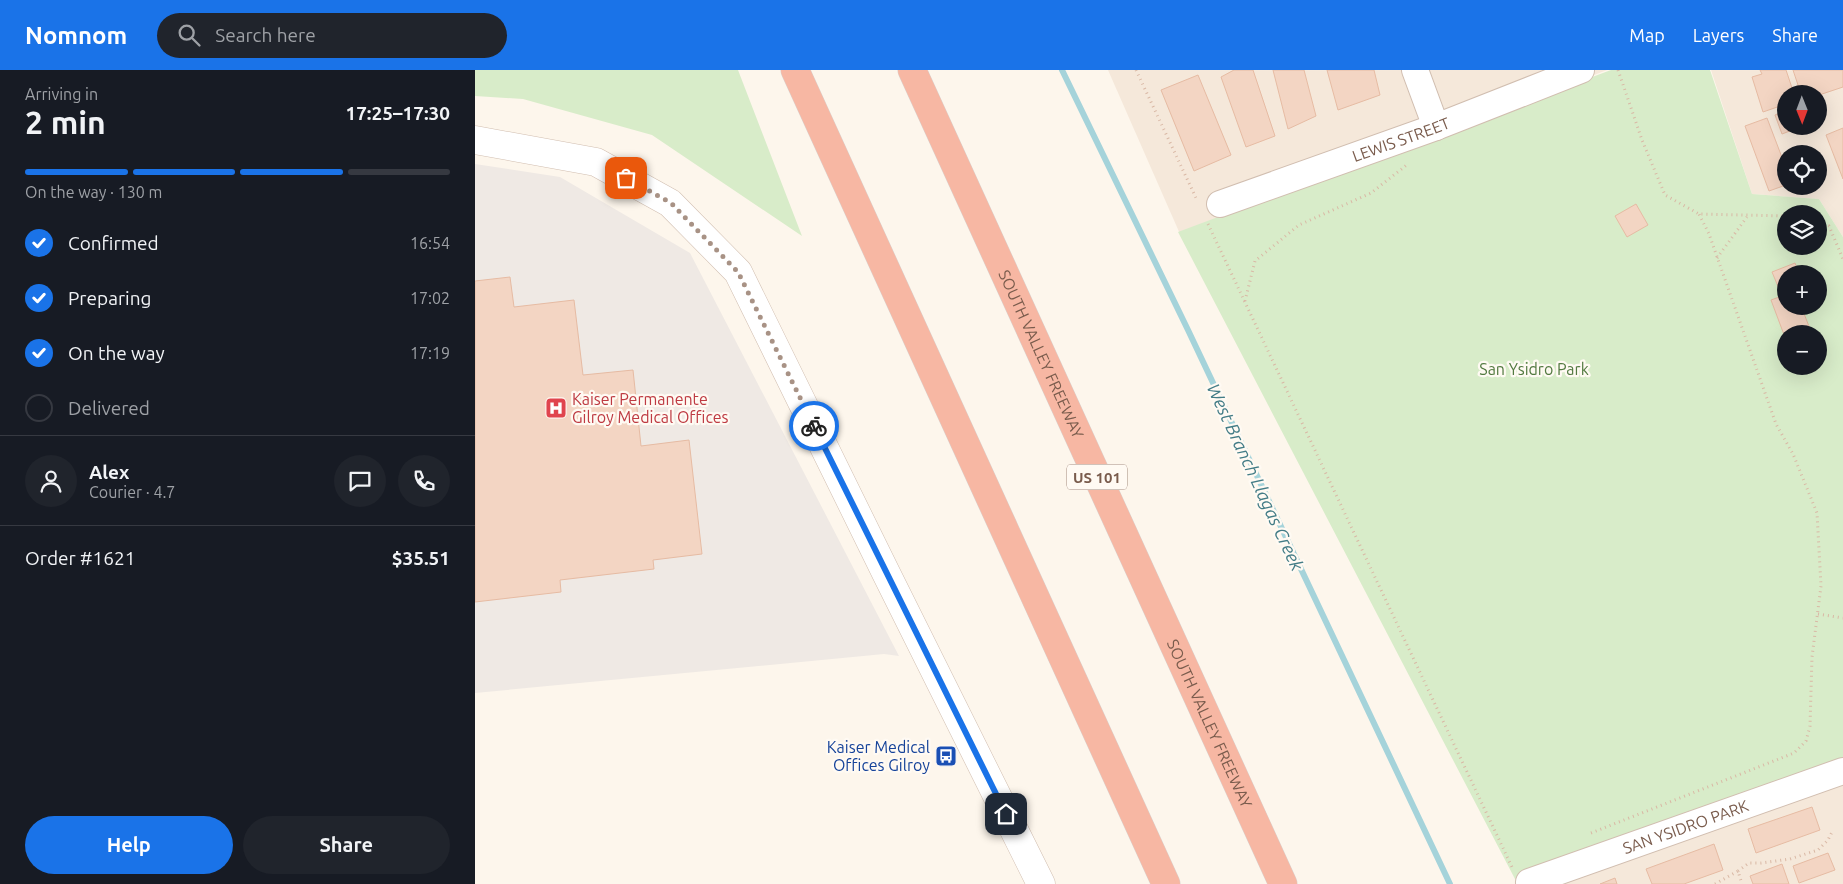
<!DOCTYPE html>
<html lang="en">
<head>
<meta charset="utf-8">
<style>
  :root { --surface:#171b24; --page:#20242c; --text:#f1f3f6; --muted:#9ea1a6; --line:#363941; --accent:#1a73e8 }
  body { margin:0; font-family:Ubuntu,sans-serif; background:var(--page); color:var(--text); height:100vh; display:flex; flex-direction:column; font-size:19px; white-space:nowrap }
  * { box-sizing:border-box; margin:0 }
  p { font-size:16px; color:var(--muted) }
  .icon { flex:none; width:28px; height:28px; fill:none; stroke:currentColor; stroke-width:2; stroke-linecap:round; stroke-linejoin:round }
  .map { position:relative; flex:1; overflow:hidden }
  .details { display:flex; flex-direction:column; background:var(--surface); width:475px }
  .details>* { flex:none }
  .needle { width:32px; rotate:179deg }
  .buttons { position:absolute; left:1302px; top:15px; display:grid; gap:10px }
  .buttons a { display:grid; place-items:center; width:50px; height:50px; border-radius:50%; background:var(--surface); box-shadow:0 5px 20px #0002; font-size:25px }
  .pin { position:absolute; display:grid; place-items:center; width:42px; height:42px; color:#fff; margin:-21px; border-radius:10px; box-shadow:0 2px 8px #0006 }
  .courier { position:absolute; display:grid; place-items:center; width:50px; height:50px; margin:-25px; border:4px solid #1a73e8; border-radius:50%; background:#fff; color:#222; box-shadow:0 1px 6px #0007 }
  .summary em { font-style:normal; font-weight:700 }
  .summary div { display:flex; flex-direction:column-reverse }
  .summary { display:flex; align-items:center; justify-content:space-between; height:85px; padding:0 25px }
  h1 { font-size:32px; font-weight:700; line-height:38px }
  .bar { display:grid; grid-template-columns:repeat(4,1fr); gap:8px 5px; align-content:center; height:60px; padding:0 25px }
  .bar i { height:6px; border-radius:4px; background:var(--line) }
  .bar .on { background:var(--accent) }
  .bar p { grid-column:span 4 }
  .line { display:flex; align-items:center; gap:12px; padding:0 25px; border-top:1px solid var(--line) }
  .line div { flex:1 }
  .round { display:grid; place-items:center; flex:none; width:52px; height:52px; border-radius:26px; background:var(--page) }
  ol { padding:0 25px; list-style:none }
  li { display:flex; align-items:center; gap:15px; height:55px }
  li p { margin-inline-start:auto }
  li .icon { padding:5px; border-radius:50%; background:var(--accent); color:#fff; stroke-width:4 }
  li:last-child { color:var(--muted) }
  li i { width:28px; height:28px; border:2px solid var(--line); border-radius:50% }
  .cta { display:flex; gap:10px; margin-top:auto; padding:10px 25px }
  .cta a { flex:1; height:58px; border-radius:30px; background:var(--accent); color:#fff; font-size:20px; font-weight:700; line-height:58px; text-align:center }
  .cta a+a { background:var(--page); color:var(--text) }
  header { display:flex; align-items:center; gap:30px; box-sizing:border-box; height:70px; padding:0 25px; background:var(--accent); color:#fff }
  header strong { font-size:24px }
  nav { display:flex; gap:28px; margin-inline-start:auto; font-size:18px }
  .search { width:350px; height:45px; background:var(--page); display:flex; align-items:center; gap:12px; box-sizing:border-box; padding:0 18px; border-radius:28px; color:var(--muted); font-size:19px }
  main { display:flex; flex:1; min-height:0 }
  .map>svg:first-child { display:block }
</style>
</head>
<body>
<header>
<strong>Nomnom</strong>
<div class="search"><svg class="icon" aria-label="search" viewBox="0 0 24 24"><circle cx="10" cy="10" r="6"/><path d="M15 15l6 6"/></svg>Search here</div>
<nav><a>Map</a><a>Layers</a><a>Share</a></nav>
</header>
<main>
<section class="details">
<div class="summary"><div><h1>2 min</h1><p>Arriving in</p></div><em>17:25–17:30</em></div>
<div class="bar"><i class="on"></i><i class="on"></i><i class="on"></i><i></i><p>On the way · 130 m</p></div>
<ol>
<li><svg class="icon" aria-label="check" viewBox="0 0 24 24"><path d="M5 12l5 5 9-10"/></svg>Confirmed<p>16:54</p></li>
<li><svg class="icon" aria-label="check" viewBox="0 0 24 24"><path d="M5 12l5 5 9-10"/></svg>Preparing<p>17:02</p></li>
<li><svg class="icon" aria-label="check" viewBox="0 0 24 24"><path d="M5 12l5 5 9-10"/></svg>On the way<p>17:19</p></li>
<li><i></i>Delivered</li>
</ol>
<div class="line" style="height:90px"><a class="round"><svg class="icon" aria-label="person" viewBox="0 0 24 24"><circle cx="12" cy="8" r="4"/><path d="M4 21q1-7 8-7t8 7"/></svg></a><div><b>Alex</b><p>Courier · 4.7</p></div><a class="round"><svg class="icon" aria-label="chat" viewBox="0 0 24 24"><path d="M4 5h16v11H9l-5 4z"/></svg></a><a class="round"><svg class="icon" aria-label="phone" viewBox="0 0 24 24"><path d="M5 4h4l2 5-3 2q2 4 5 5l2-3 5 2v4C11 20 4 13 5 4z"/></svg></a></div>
<div class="line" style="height:65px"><div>Order #1621</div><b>$35.51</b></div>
<div class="cta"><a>Help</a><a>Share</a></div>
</section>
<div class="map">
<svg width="1368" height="814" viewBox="0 0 1368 814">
  <rect width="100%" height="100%" fill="#fdf6ec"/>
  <g fill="#f5e8da" fill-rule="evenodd">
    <polygon points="633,0 1132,0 705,164"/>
    <path d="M1236,0H1368V167L1344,129L1277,124ZM1311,24H1344V56H1311ZM1311,84H1344V116H1311Z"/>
    <polygon points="1368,705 1368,814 1055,814"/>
  </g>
  <polygon fill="#efe9e4" points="0,94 85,107 215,183 424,586 409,584 0,623"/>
  <g fill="#d8ecc9" fill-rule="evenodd">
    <polygon points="0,0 263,0 327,166 177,65 48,29 0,26"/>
    <path d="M1136,0H1235L1277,124L1344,129L1368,167V695L1040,809L703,162ZM1311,144H1344V176H1311ZM1311,204H1344V236H1311ZM1311,264H1344V296H1311Z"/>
  </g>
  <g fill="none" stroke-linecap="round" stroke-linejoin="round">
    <polyline stroke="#a5d3da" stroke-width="6" points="587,0 713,260 975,814"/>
  </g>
  <g fill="#f3d5c3" stroke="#e6bba3">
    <polygon points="759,0 778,0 800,66 771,77 746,7"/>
    <polygon points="798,0 829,0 841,46 813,59"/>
    <polygon points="852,0 899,0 905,25 863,40"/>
    <polygon points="1285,0 1311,0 1319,24 1311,24 1311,34 1288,42 1277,7 1287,4"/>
    <polygon points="1318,0 1368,0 1368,17 1344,25 1326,24"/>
    <polygon points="723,5 756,85 719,101 686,20"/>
    <polygon points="1311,40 1311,56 1325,57 1307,64 1300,45"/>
    <polygon points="1292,48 1311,98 1311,115 1294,121 1270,56"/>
    <polygon points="1368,58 1368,109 1351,65"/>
    <polygon points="1161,134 1173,155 1152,167 1140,146"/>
    <polygon points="1320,193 1324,204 1311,204 1311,236 1326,236 1337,264 1311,264 1311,270 1296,230 1307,226 1297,202"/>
    <polygon points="35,207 39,237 99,230 108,305 158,300 166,376 214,370 227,484 178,490 179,499 85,510 86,522 0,532 0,211"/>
    <polygon points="1337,737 1345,760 1281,783 1273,759"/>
    <polygon points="1239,774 1248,800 1209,814 1177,814 1171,799"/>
    <polygon points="1353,783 1360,800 1324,813 1318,796"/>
    <polygon points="1307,794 1314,814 1278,814 1275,806"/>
    <polygon points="1140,808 1142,814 1125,814"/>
  </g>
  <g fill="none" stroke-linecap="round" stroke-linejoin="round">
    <g stroke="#d1beb0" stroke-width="28">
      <g id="minor">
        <polyline points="940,0 961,57"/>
        <path id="s1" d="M745,134L961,57L1106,0"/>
        <path id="s2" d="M1054,812L1368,701"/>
      </g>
    </g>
    <g stroke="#d1beb0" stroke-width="29">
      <polyline id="tertiary" points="0,70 121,92 195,133 263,202 411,503 566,814"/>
    </g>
    <g stroke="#dad1cd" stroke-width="29">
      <g id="motorway">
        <polyline points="320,0 691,814"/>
        <path id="s3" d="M437,0L808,814"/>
      </g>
    </g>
    <g stroke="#d9b8a5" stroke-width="3" stroke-dasharray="1 4" stroke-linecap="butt">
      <polyline points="661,0 721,128"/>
      <polyline points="1143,0 1167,70 1190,125 1224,144 1311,146"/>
      <polyline points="1344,152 1354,156 1368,189"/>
      <polyline points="733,154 1037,797"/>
      <polyline points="1242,188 1272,147"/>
      <polyline points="770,231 780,191 824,155 896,123 933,94"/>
      <polyline points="1343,544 1368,548"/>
      <polyline points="1116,763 1319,683 1331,671 1335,656 1337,587 1346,516 1342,443 1318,384 1301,354 1234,164 1224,144"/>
      <polyline points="1263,801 1274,793 1286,793 1315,789 1343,780 1353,770 1358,760"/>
      <polyline points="1240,814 1263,801 1267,814"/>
    </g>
    <use href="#minor" stroke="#fff" stroke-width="26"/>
    <use href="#tertiary" stroke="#fff" stroke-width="28"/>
    <use href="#motorway" stroke="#f7b7a3" stroke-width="28"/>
  </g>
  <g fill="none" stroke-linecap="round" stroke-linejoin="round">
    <polyline stroke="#a89285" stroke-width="5" stroke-dasharray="0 9" points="151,108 196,133 263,202 339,356"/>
    <polyline stroke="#1a73e8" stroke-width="6" points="339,356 531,744"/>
  </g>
  <defs>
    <g id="hospital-square" transform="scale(1.125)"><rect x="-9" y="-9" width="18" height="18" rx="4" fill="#e0444e" stroke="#fffaf3"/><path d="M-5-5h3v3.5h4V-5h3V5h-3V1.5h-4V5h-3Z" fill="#fff"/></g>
    <g id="bus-square" transform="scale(1.125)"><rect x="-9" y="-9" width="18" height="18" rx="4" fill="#1a4fb4" stroke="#fffaf3"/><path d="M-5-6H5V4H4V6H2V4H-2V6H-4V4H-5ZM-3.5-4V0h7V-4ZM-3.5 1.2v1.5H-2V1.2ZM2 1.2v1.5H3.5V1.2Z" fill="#fff"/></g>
  </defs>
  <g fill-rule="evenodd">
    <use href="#hospital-square" x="81" y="338"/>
    <use href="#bus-square" x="471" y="686"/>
  </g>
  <g text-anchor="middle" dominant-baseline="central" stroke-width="4.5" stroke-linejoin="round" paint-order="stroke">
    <rect fill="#fffaf3" stroke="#a28b7f" stroke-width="1" x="592" y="394.5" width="60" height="25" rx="4"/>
    <g font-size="15" font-weight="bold" fill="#7a5c4d">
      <text x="622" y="407">US 101</text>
    </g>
    <g font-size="16" fill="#7a5c4d" stroke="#fffaf3">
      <text stroke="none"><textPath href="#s1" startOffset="192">LEWIS STREET</textPath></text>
      <text stroke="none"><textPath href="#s3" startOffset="312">SOUTH VALLEY FREEWAY</textPath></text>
      <text stroke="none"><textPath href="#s3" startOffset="718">SOUTH VALLEY FREEWAY</textPath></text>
      <text stroke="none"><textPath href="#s2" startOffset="166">SAN YSIDRO PARK</textPath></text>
    </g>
    <g font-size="16" fill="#537a41" stroke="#fffaf3">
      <text x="1059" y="299">San Ysidro Park</text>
    </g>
    <g font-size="16" fill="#be3a42" stroke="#fffaf3" text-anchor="start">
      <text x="97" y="329">Kaiser Permanente<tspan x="97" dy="18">Gilroy Medical Offices</tspan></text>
    </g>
    <g font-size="16" fill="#164399" stroke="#fffaf3" text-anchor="end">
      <text x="455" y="677">Kaiser Medical<tspan x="455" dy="18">Offices Gilroy</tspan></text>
    </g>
    <g font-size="18" font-style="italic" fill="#437c86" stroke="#fffaf3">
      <text transform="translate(781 407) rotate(65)">West Branch Llagas Creek</text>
    </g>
  </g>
</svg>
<div class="buttons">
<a><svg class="needle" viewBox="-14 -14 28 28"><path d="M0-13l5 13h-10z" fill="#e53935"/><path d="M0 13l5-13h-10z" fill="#9ea1a6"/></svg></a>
<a><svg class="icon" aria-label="locate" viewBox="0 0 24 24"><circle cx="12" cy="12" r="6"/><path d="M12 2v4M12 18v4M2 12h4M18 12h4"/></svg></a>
<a><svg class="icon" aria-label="layers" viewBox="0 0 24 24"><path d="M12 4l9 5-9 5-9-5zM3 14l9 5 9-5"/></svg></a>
<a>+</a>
<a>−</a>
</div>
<div class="pin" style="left:151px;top:108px;background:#ea580c"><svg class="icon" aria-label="bag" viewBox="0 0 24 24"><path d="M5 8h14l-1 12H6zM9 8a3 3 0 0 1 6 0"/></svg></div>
<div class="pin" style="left:531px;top:744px;background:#1f2937"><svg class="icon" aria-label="home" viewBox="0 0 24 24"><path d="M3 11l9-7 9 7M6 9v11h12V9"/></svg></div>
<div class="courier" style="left:339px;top:356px"><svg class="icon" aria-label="bike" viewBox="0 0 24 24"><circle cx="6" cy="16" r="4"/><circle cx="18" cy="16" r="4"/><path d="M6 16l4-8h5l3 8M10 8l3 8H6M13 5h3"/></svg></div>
</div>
</main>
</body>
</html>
